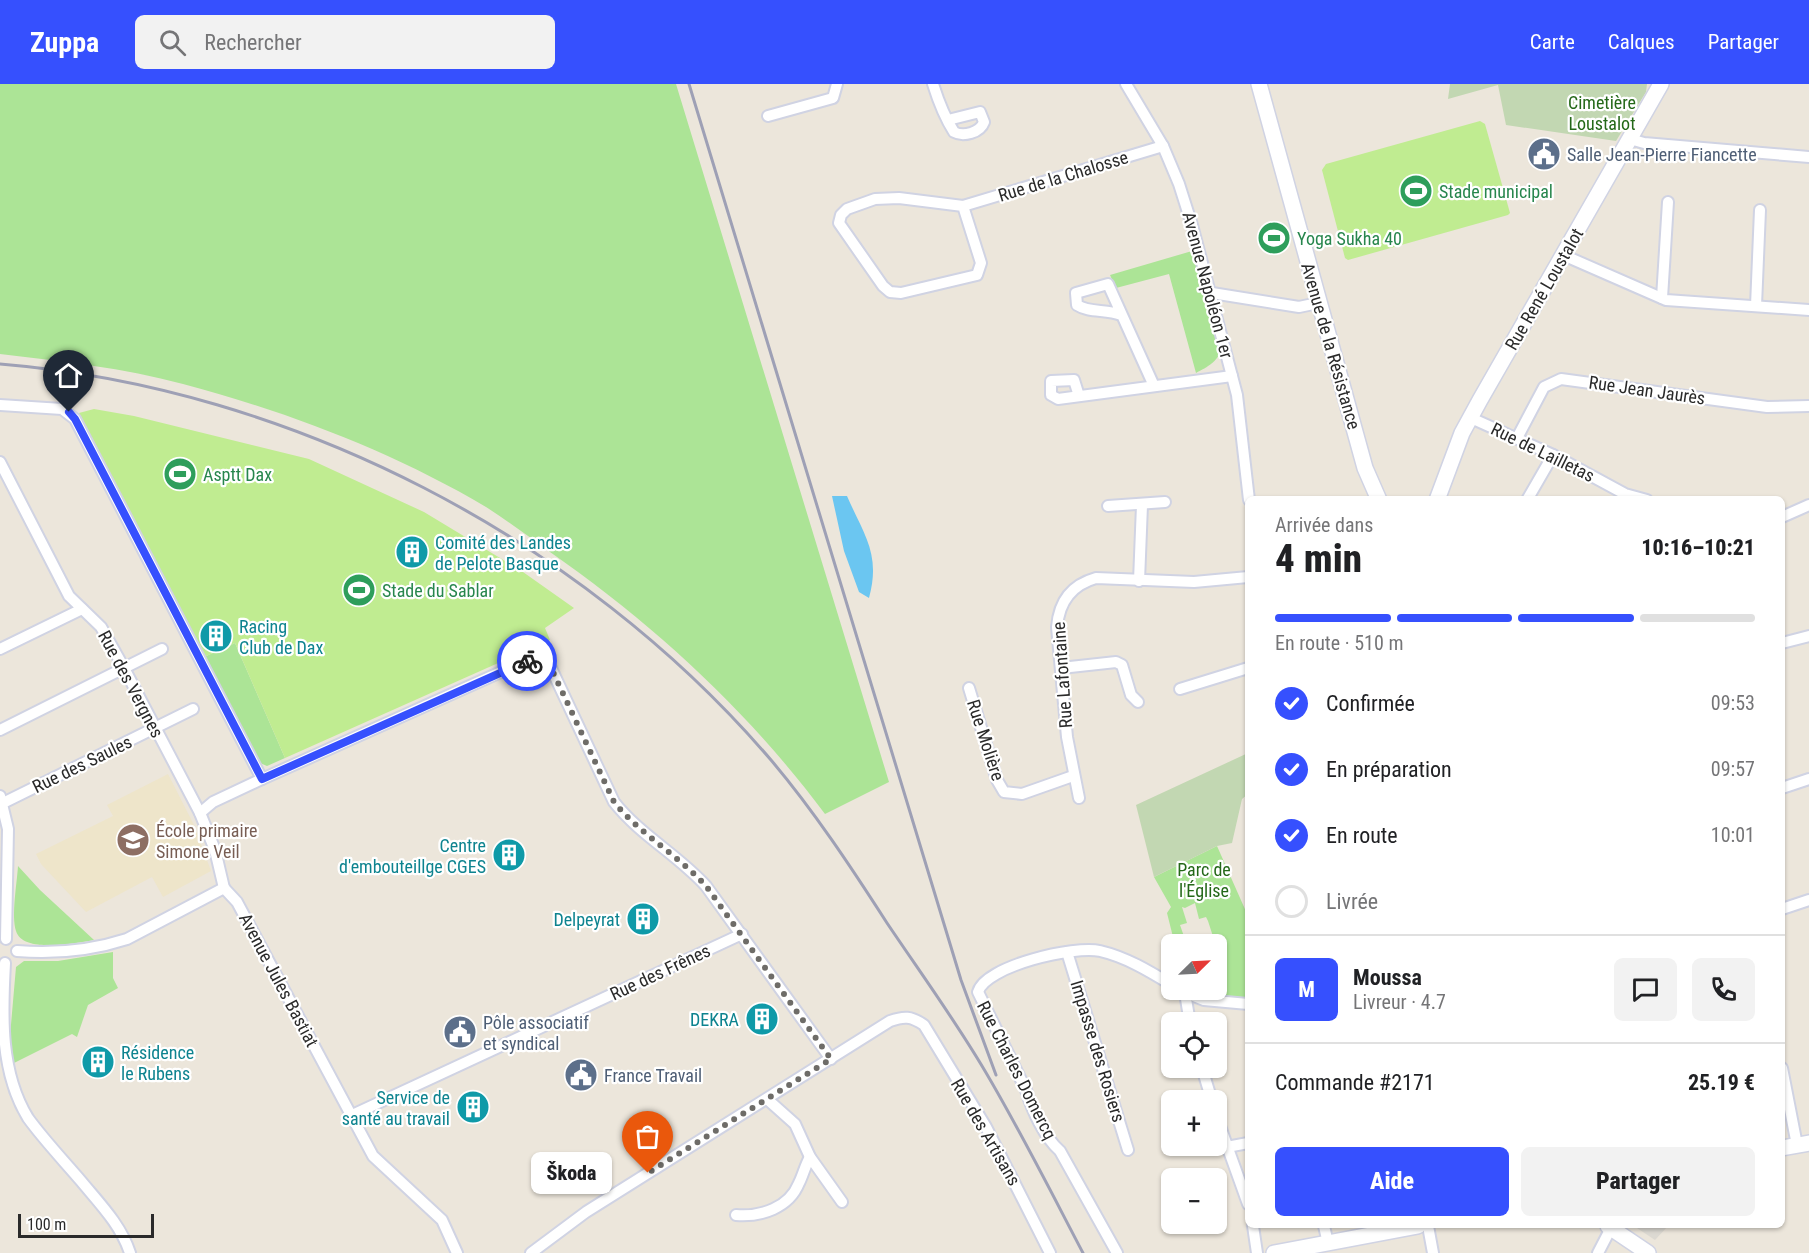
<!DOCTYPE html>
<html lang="fr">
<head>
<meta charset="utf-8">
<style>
  :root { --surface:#fff; --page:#f2f2f2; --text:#202124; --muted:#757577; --line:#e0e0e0; --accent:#3650fe }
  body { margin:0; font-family:"Roboto Condensed",sans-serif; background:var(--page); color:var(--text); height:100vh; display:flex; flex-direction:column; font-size:22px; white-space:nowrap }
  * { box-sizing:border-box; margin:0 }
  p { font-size:20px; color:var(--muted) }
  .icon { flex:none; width:33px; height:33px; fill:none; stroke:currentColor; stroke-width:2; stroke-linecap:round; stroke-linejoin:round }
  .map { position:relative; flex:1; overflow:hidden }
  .sheet { position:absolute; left:1245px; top:412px; width:540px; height:732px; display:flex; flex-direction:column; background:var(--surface); border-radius:9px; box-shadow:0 2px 4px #0004 }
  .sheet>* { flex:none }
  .needle { width:39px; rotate:66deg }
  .fabs { position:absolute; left:1161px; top:850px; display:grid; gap:12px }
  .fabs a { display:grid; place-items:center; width:66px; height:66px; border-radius:9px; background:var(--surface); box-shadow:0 2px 4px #0004; font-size:30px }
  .scale { position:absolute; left:18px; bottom:15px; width:136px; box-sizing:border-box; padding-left:6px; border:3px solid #2a2a2a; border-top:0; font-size:16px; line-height:21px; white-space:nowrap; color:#2a2a2a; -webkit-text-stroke:4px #fff; paint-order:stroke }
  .pin { position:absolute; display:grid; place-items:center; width:51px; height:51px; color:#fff; margin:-62px -26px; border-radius:50% 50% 50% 0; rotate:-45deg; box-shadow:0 0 6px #0007 }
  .pin .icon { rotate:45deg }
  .courier { position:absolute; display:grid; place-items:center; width:60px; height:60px; margin:-30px; border:4px solid #3650fe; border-radius:50%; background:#fff; color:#222; box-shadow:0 2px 8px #0007 }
  .bubble { position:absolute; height:42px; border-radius:9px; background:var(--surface); box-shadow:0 2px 4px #0004; font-size:20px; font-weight:800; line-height:42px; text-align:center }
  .summary em { font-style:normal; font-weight:800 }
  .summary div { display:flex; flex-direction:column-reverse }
  .summary { display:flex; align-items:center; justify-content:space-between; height:102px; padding:0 30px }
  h1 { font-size:39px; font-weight:800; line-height:45px }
  .bar { display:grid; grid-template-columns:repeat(4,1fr); gap:9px 6px; align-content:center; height:72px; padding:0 30px }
  .bar i { height:8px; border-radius:4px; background:var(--line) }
  .bar .active { background:var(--accent) }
  .bar p { grid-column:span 4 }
  .line { display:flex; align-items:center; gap:15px; padding:0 30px; border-top:2px solid var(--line) }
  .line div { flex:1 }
  .round { display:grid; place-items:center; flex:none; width:63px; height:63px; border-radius:9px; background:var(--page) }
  ol { padding:0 30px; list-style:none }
  li { display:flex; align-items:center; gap:18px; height:66px }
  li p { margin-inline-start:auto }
  li .icon { padding:6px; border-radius:50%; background:var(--accent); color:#fff; stroke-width:4 }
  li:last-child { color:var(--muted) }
  li i { width:33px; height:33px; border:3px solid var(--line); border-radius:50% }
  .button { display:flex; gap:12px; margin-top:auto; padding:12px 30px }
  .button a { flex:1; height:69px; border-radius:9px; background:var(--accent); color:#fff; font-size:24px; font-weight:800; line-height:69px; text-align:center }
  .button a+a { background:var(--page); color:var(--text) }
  header { display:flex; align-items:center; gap:36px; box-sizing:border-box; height:84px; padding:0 30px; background:var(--accent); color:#fff }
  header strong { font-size:28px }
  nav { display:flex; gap:33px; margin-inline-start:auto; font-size:21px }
  .search { width:420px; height:54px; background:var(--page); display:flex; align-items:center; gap:15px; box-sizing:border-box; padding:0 21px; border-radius:9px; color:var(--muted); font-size:22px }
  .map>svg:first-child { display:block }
</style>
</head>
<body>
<header>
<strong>Zuppa</strong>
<div class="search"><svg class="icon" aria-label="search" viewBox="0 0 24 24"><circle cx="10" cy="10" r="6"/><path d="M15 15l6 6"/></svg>Rechercher</div>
<nav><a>Carte</a><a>Calques</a><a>Partager</a></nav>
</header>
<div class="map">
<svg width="1809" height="1169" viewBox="0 0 1809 1169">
  <rect width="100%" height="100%" fill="#ece6db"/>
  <polygon fill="#eee5ca" points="168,690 194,741 211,787 163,813 152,793 86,828 41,780 36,770 113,732 107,721"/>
  <g fill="#ace496">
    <path d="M0,0H676L889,698L825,730C748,627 656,542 550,468C529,453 508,437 486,423C393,368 288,328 183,300C124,284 61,277 0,270Z"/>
    <path d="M1192,167L1221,263C1220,277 1207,283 1196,289L1169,190L1116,204L1110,191Z"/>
    <polygon points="235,559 285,674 267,682 260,679 204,573"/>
    <polygon points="1217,762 1248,832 1246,919 1206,906 1216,906 1217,872 1219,871 1208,837 1206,833 1199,835 1195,819 1185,824 1182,823 1187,839 1180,841 1187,861 1175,861 1167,829 1171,823 1154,793"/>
    <path d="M18,782L40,806L94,856C77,859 23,870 16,847C11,832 17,799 18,782Z"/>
    <polygon points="113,868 113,894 118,904 88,921 77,953 72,950 12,980 10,952 16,883 24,877 58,877"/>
  </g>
  <g fill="#c2d7b2">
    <polygon points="1450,0 1647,0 1646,8 1616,57 1506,41 1498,1 1448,15"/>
    <polygon points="1248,669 1248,710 1242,715 1232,759 1217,762 1154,793 1136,721"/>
  </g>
  <g fill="#c0ec91">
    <polygon points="1480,37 1485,40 1510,129 1508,131 1348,176 1345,174 1322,86 1326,80"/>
    <polygon points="94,325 134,332 309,375 424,428 523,488 574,524 545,544 550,556 285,674 235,559 204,573 79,329"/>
  </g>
  <polygon fill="#dcd9d2" points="1634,1142 1668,1142 1655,1156"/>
  <path fill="#6bc6f1" d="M832,412H847C864,451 881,470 869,514L859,508L844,467Z"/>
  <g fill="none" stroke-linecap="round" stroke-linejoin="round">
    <g stroke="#d0d3e3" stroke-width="14">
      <g id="street">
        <path d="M933,0C938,16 945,34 954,48C963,53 980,49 984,38L980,28L948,36"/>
        <polyline points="1126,0 1163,62 1179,100 1192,141 1237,311 1249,416"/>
        <polyline points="768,32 833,14 837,0"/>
        <polyline points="1630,55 1644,59 1809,73"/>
        <polyline points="963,122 981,179 977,191 901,209 890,208 883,202 839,139 841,131 847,125 875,115 899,114 963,122 1163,62"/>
        <polyline points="1563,171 1666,216 1809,226"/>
        <polyline points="1212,209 1299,223 1318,219"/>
        <polyline points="1662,214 1668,118"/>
        <polyline points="1756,222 1760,126"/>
        <path d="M1121,231C1107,225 1089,229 1077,221L1076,209L1108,200L1154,302"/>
        <polyline points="1079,312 1074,296 1051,297 1051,311 1058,315 1232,292"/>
        <polyline points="0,321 62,325 75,335 262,695"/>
        <polyline points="1471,334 1553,371 1625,410 1647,416"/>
        <polyline points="1517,354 1544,303 1561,295 1767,323 1809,322"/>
        <polyline points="0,378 69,512 101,543 124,584 200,729 215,766 224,804"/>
        <polyline points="1527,416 1553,371"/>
        <polyline points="1108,422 1165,418"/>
        <polyline points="1782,433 1809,421"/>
        <polyline points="1139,497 1142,421"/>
        <polyline points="1782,559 1809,552"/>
        <polyline points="0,565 82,525"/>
        <polyline points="1061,584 1116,578 1122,581 1131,611 1138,618"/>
        <polyline points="969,604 997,696 1004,708 1022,710 1073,692"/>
        <polyline points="1180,605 1248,584"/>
        <polyline points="0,646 162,565"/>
        <polyline points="1782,704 1809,695"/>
        <polyline points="0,712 8,745 6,855"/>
        <path d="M1079,714L1067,653L1057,543C1059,518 1071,501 1096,494L1194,498L1248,493"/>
        <polyline points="3,719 193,625"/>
        <path d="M200,729L213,718L262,695L521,579C533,575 540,576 551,584L614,718C640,751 678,771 706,802L831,975"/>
        <polyline points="224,804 237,818 373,1072 442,1136 457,1169"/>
        <polyline points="1782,825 1809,816"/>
        <path d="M17,867C55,870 90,867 127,855L224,804"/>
        <polyline points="1067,868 1128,1066"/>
        <path d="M5,879C2,932 0,988 28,1034C44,1056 64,1077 81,1097C100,1120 121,1141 130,1169"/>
        <polyline points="1179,906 1204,916 1248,920"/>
        <polyline points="1185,909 1190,939"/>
        <polyline points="1202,984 1212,1017"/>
        <polyline points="1782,984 1797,1061"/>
        <polyline points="767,1015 795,1040 810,1073 842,1118"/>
        <polyline points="1216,1031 1248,1120"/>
        <polyline points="350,1032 742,850"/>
        <polyline points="1227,1063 1248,1059"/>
        <path d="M736,1131C761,1133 789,1124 799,1099C803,1091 805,1082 810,1073"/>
        <polyline points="1253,1142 1257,1169"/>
        <polyline points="1324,1142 1328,1159"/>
        <polyline points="1428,1142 1433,1169"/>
        <path d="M531,1169L586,1128L890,937C904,932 911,932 924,941L986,1043L1050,1169"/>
        <path d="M1117,1169L1060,1067C1044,1053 1032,1026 1026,1006L978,908C985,882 1075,861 1100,867C1126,873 1149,887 1172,901"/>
        <polyline points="1598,1169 1611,1144"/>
      </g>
    </g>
    <g stroke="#d0d3e3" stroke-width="18">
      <g id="secondary">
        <polyline points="1259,0 1365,384 1379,416"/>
        <polyline points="1437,416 1462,349 1480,316 1661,0"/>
        <polyline points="1782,1064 1809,1059"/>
        <polyline points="1608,1142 1648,1169"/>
        <polyline points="1274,1169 1418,1142"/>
      </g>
    </g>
    <use href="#street" stroke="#fff" stroke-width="10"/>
    <use href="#secondary" stroke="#fff" stroke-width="15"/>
    <g stroke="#9ea0b5" stroke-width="3">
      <polyline points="689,0 961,896 996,991"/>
      <path d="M0,280C292,304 581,454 771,676C814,727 851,783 887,839C920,888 955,936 985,987C1020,1046 1051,1108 1083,1169"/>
    </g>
  </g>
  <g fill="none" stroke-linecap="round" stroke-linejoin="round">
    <path stroke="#6e6c68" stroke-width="6" stroke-dasharray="0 10.8" d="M527,577L543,578L551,584L614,718C641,751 678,771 706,802L831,975L648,1089"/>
    <polyline stroke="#3650fe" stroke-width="8" points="69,328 75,335 262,695 527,577"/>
  </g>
  <defs>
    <g id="civic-disc" transform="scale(1.725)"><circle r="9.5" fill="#5c6f8a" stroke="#fff"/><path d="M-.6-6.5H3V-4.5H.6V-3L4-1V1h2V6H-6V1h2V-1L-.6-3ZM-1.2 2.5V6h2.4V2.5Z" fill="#fff"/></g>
    <g id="stadium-disc" transform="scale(1.725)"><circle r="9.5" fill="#2e9e5b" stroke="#fff"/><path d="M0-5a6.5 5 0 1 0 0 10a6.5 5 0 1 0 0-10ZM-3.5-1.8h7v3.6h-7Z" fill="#fff"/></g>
    <g id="building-disc" transform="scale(1.725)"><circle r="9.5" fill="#0f9aa8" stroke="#fff"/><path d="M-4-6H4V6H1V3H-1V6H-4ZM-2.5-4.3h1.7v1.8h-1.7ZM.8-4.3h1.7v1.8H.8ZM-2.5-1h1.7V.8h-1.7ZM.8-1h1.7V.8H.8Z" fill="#fff"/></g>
    <g id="school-disc" transform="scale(1.725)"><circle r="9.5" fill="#8d6e63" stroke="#fff"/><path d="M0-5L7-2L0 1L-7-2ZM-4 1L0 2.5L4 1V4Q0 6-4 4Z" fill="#fff"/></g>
  </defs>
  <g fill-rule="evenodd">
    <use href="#civic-disc" x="1544" y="70"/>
    <use href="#stadium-disc" x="1416" y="107"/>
    <use href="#stadium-disc" x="1274" y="154"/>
    <use href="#stadium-disc" x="180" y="390"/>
    <use href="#building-disc" x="412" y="468"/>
    <use href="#stadium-disc" x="359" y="506"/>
    <use href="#building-disc" x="216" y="552"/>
    <use href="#school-disc" x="133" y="756"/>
    <use href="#building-disc" x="509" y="771"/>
    <use href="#building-disc" x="643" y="835"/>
    <use href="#building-disc" x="762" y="935"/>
    <use href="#civic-disc" x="460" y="948"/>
    <use href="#building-disc" x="98" y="978"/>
    <use href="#civic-disc" x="581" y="991"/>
    <use href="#building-disc" x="473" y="1023"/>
  </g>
  <g text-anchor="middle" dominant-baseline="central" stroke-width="4.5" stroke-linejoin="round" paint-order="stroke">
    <g font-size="18" fill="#246818" stroke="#fff">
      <text x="1602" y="18">Cimetière<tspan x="1602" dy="21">Loustalot</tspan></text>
      <text x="1204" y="785">Parc de<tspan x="1204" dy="21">l'Église</tspan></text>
    </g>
    <g font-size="18" fill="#4e5e75" stroke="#fff" text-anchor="start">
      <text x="1567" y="70">Salle Jean-Pierre Fiancette</text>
      <text x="483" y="938">Pôle associatif<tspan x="483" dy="21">et syndical</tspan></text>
      <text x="604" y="991">France Travail</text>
    </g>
    <g font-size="18" fill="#2a2a2a" stroke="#fff">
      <text transform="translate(1063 92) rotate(-17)">Rue de la Chalosse</text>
      <text transform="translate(1208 201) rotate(75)">Avenue Napoléon 1er</text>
      <text transform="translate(1544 205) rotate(-60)">Rue René Loustalot</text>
      <text transform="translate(1331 262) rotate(74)">Avenue de la Résistance</text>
      <text transform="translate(1647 306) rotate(8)">Rue Jean Jaurès</text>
      <text transform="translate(1543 368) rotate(26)">Rue de Lailletas</text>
      <text transform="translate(1062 591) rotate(-94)">Rue Lafontaine</text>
      <text transform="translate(131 600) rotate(62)">Rue des Vergnes</text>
      <text transform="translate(986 656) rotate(72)">Rue Molière</text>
      <text transform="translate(82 680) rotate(-26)">Rue des Saules</text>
      <text transform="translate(660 888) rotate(-25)">Rue des Frênes</text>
      <text transform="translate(279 896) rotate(62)">Avenue Jules Bastiat</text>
      <text transform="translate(1098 967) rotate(73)">Impasse des Rosiers</text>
      <text transform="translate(1017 986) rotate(63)">Rue Charles Domercq</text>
      <text transform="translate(986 1048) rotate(60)">Rue des Artisans</text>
    </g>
    <g font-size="18" fill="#27864d" stroke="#fff" text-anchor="start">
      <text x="1439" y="107">Stade municipal</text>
      <text x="1297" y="154">Yoga Sukha 40</text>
      <text x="203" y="390">Asptt Dax</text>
      <text x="382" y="506">Stade du Sablar</text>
    </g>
    <g font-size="18" fill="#0d838f" stroke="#fff" text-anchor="end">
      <text x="435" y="458" text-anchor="start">Comité des Landes<tspan x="435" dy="21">de Pelote Basque</tspan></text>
      <text x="239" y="542" text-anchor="start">Racing<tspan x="239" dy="21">Club de Dax</tspan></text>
      <text x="486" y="761">Centre<tspan x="486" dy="21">d'embouteillge CGES</tspan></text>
      <text x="620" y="835">Delpeyrat</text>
      <text x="739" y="935">DEKRA</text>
      <text x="121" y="968" text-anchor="start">Résidence<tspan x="121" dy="21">le Rubens</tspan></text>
      <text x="450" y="1013">Service de<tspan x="450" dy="21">santé au travail</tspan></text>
    </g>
    <g font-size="18" fill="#785e54" stroke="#fff" text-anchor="start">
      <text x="156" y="746">École primaire<tspan x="156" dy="21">Simone Veil</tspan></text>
    </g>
  </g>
</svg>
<div class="fabs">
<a><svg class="needle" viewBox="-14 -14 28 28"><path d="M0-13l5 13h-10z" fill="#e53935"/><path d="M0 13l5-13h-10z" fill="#757577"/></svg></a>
<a><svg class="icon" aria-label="locate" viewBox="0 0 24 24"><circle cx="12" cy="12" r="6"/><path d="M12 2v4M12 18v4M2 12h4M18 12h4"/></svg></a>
<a>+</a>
<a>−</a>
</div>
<div class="scale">100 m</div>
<div class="pin" style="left:648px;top:1089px;background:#ea580c"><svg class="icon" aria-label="bag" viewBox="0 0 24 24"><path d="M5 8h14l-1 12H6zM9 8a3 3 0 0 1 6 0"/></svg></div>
<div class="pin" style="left:69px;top:328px;background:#1f2937"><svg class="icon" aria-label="home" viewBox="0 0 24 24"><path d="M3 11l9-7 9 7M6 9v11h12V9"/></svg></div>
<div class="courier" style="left:527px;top:577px"><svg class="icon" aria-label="bike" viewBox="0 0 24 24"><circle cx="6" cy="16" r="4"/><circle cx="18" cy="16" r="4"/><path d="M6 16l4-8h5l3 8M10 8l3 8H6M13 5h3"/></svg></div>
<div class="bubble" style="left:531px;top:1068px;width:81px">Škoda</div>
<section class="sheet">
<div class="summary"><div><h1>4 min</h1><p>Arrivée dans</p></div><em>10:16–10:21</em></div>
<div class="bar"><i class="active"></i><i class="active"></i><i class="active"></i><i></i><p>En route · 510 m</p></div>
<ol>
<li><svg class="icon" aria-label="check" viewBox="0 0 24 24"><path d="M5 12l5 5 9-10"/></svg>Confirmée<p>09:53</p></li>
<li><svg class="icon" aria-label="check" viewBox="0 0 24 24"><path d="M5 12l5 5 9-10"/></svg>En préparation<p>09:57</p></li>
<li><svg class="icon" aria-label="check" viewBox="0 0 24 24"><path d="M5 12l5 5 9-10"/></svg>En route<p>10:01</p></li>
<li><i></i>Livrée</li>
</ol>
<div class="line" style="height:108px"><b class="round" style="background:var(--accent);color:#fff">M</b><div><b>Moussa</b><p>Livreur · 4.7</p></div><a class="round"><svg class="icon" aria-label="chat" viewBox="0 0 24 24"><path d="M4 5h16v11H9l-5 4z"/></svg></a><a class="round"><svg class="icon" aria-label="phone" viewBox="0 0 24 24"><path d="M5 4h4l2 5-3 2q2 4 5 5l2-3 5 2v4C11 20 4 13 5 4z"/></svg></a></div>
<div class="line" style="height:78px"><div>Commande #2171</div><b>25.19 €</b></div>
<div class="button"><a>Aide</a><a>Partager</a></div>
</section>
</div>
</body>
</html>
